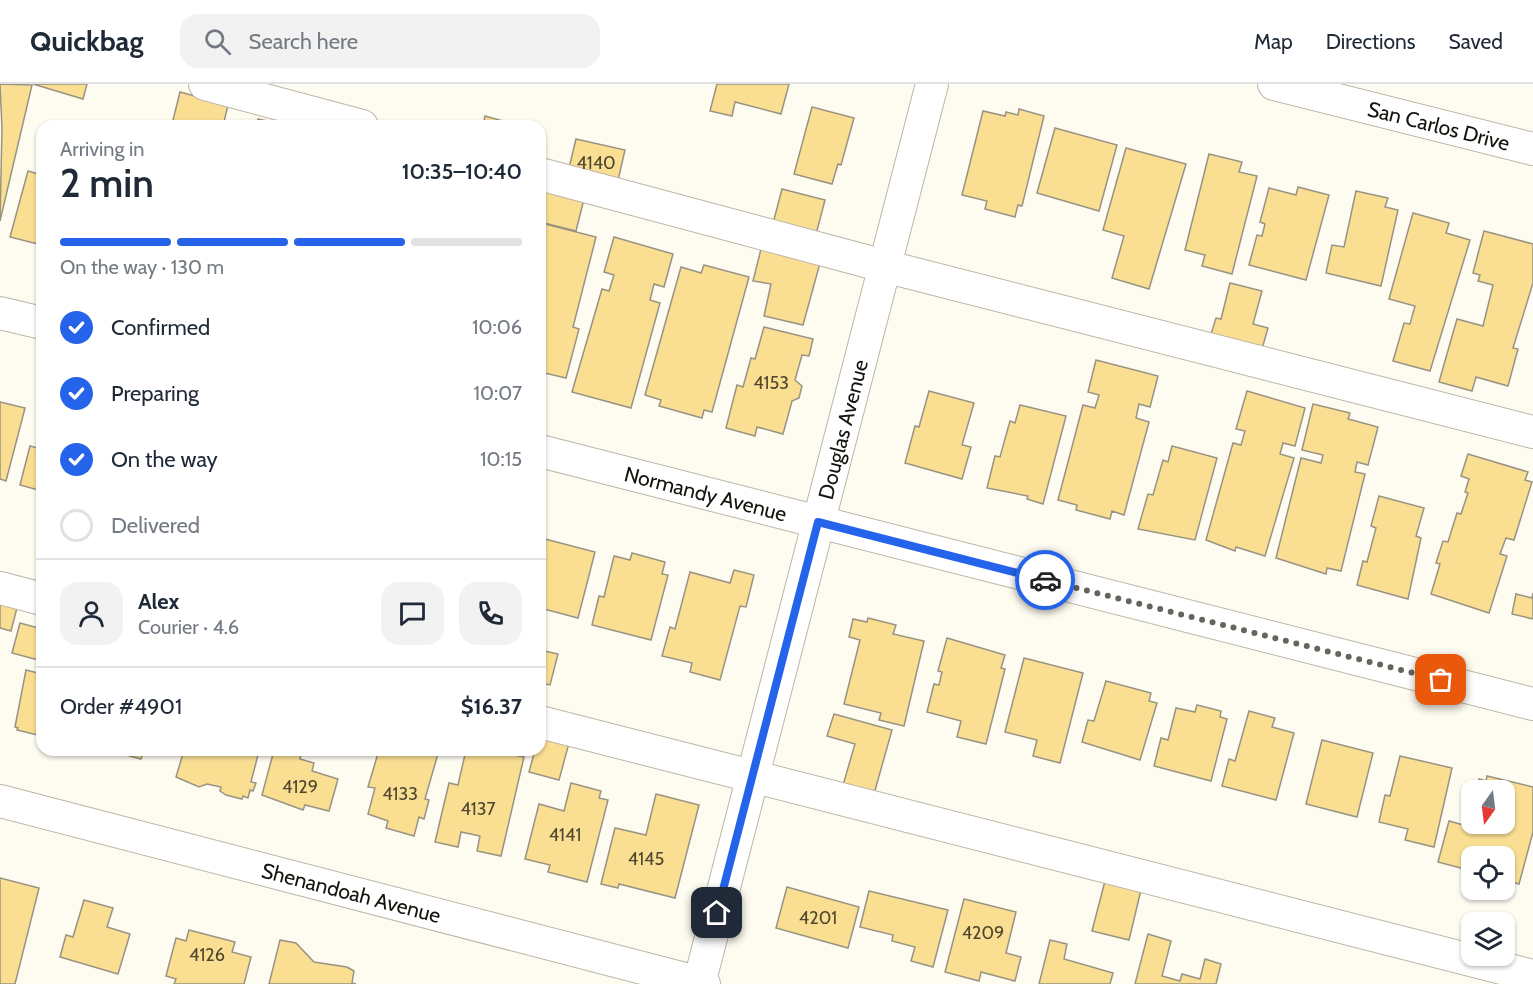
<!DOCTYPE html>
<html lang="en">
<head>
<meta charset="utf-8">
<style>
  :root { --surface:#fff; --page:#f2f2f3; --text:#1f2937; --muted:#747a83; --line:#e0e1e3; --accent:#2563eb }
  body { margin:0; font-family:Cabin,sans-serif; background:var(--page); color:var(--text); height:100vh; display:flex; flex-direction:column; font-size:22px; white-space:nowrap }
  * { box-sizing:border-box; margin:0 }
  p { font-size:20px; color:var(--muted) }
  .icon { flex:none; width:33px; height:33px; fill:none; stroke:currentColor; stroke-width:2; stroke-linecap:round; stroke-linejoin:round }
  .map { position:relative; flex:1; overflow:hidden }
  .drawer { position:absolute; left:36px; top:36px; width:510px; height:636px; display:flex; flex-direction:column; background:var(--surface); border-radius:18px; box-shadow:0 2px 4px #0004 }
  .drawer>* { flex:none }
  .needle { width:39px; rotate:194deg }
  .buttons { position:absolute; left:1461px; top:696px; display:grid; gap:12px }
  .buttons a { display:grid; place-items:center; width:54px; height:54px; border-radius:12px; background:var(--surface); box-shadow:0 2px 4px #0004; font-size:30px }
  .pin { position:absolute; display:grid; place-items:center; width:51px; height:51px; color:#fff; margin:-26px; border-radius:12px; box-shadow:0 3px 9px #0006 }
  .courier { position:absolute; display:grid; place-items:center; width:60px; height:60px; margin:-30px; border:4px solid #2563eb; border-radius:50%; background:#fff; color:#222; box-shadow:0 2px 8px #0007 }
  .summary em { font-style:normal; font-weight:600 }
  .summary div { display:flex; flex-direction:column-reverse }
  .summary { display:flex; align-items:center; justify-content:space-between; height:102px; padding:0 24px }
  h1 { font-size:39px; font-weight:600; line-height:45px }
  .bar { display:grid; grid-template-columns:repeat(4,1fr); gap:9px 6px; align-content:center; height:72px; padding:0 24px }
  .bar i { height:8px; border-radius:4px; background:var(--line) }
  .bar .on { background:var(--accent) }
  .bar p { grid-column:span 4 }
  .line { display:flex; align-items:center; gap:15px; padding:0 24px; border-top:2px solid var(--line) }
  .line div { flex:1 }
  .round { display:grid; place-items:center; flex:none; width:63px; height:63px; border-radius:18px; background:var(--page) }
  ol { padding:0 24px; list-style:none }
  li { display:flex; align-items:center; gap:18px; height:66px }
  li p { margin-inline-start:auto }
  li .icon { padding:6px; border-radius:50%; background:var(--accent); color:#fff; stroke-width:4 }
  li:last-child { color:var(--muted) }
  li i { width:33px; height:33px; border:3px solid var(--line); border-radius:50% }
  header { display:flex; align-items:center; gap:36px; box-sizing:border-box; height:84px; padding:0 30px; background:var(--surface); border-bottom:2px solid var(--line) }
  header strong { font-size:28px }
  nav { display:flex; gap:33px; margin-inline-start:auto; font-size:21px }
  .search { width:420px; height:54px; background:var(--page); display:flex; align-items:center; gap:15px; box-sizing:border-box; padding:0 21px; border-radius:18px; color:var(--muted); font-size:22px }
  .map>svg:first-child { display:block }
</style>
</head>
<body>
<header>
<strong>Quickbag</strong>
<div class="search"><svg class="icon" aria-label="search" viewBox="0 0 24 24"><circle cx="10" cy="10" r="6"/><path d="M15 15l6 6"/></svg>Search here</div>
<nav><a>Map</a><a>Directions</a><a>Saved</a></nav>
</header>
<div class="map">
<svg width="1533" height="900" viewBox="0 0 1533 900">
  <rect width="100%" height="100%" fill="#fefbf0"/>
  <g fill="#fadf93" stroke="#999383" stroke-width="1.5">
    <polygon points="0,0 32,1 0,137 2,44"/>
    <polygon points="33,0 87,0 83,15"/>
    <polygon points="717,0 789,0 781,30 735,18 732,32 710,27"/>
    <polygon points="180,8 228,21 223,42 172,40"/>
    <polygon points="812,23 854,34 841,81 838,80 832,100 794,90"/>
    <polygon points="1019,25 1044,32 1022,122 1018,121 1015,133 985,125 987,117 962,111 983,27 1005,32 1006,28 1018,31"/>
    <polygon points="485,32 521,42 483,42"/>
    <polygon points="258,35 290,42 256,42"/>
    <polygon points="1055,44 1117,61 1099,127 1037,109"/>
    <polygon points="576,55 625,66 616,105 567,92"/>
    <polygon points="1126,64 1186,80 1149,205 1112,194 1124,152 1103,146"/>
    <polygon points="1209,70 1242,78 1239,88 1257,92 1232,190 1202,182 1205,171 1185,166"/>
    <polygon points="28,87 42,91 42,161 10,153"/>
    <polygon points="540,99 585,111 576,147 540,138"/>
    <polygon points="1298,103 1329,111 1306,196 1249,181 1257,151 1262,152 1265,140 1260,138 1269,104 1296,111"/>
    <polygon points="782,105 825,116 814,158 771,147"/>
    <polygon points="1356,107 1388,114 1385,123 1398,126 1381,202 1326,189 1332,161 1344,163"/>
    <polygon points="1413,129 1449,139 1446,149 1470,156 1430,287 1393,277 1404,239 1410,240 1415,222 1389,215"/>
    <polygon points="545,140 596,153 573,243 579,245 566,294 540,288 540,158"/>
    <polygon points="1484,147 1533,160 1533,199 1513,264 1518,265 1508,302 1476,293 1472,307 1439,298 1457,235 1483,242 1493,201 1478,197 1480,191 1473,189"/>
    <polygon points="614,153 673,170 664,203 654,200 650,216 660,219 631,324 572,308 602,205 609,207 614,191 604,188"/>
    <polygon points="761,165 820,179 803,241 764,232 771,200 753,197"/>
    <polygon points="704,181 749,193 712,328 704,326 702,334 659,322 661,316 645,311 681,183 701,189"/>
    <polygon points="1230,199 1262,207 1253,240 1268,244 1260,272 1211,250 1216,234 1221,235"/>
    <polygon points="764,243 813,255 809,272 802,271 795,296 802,302 799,314 792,317 783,350 757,343 755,352 726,344 737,301 743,303 751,274 755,275"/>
    <polygon points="1096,276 1158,292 1150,323 1139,320 1136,334 1149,338 1124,431 1112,427 1110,435 1076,426 1077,421 1058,416 1083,321 1095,324 1099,311 1088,308"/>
    <polygon points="929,307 974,319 962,361 971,363 962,395 905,379 915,342 919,343"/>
    <polygon points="1247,307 1305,324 1295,362 1283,359 1280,370 1294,374 1265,472 1236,463 1235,467 1206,456 1233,359 1241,361 1245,347 1236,345"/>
    <polygon points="0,318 25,324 6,397 0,395"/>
    <polygon points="1313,320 1350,329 1348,335 1378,343 1368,381 1357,378 1355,388 1365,390 1341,487 1327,484 1326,490 1276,474 1301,374 1321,379 1323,371 1302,366"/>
    <polygon points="1020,321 1066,332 1043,420 1027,415 1028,412 987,404 995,372 1000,373 1010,337 1015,339"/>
    <polygon points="30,362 42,365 42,407 20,401"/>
    <polygon points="1172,362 1217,374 1195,456 1138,445 1148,410 1153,411 1163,376 1168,378"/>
    <polygon points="1468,370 1528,388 1525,396 1532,398 1514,456 1506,454 1500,470 1507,472 1489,529 1431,510 1440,480 1436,479 1443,457 1448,458 1457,429 1461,430 1468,409 1465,408 1469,395 1461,392"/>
    <polygon points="1379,412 1424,424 1416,452 1421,454 1408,515 1357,501 1363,477 1367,478 1376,444 1371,442"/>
    <polygon points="545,455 595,468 578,534 540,524 540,474"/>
    <polygon points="632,469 665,478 662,490 668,491 651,556 592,541 599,512 604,513 614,472 630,476"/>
    <polygon points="734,486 754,491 746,523 740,522 720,596 690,588 692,579 662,572 670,543 675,545 690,488 730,499"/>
    <polygon points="1533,509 1533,535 1512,530 1516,510 1532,514"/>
    <polygon points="0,510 19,516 11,547 0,544"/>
    <polygon points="868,534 896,541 893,550 924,557 904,642 879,636 881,629 844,620 860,556 849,553 853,535 867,538"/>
    <polygon points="20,539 42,545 42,577 12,569"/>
    <polygon points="947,554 1005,571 1001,584 1005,585 986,660 957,653 961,637 927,628 934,600 939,601 942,588 938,587"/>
    <polygon points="540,566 558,570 550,601 540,599"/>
    <polygon points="1024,574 1083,589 1060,679 1033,672 1037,656 1005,648"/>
    <polygon points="26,586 42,590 42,660 40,660 42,652 17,646 18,644 15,643"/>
    <polygon points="1106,597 1151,609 1149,617 1157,619 1140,676 1082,658 1088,636 1094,637"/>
    <polygon points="1197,621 1221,627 1220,633 1227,635 1211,697 1154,682 1161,654 1168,656 1176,624 1195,628"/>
    <polygon points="1249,627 1275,634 1272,643 1294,649 1276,716 1222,702 1229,675 1235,677"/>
    <polygon points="834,630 892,646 872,717 841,708 855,660 827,652"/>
    <polygon points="540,651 569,659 559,696 529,688 535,666 540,666"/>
    <polygon points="1322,656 1373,669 1357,733 1306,720"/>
    <polygon points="107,666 144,666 141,675"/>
    <polygon points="184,666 263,666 259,667 251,698 256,699 253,707 250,706 248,714 243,712 242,715 226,711 220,707 221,703 207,700 199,703 176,693"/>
    <polygon points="274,666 302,666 300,675 314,679 312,687 338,695 329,727 305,721 303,726 262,711"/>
    <polygon points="379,666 439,666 425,715 429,716 424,735 419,733 414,752 386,744 388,737 368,730 375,704 368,703"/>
    <polygon points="466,666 489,669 490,666 524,673 501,772 477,767 480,752 461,748 458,763 435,758 449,699 458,701"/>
    <polygon points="1400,672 1452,684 1434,763 1405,756 1408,745 1379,738 1385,711 1390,712"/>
    <polygon points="1487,692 1533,703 1533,748 1519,800 1504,796 1504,772 1472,772 1472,787 1438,778 1449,737 1467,742 1472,724 1472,740 1504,740 1504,706 1476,706 1479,695 1486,697"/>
    <polygon points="571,699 601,707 599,714 608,716 587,798 548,788 550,781 525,775 539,720 564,727"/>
    <polygon points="656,710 699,721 675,814 619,800 618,804 601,800 615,744 646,751"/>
    <polygon points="0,794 39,804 15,900 0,900"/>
    <polygon points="1105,797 1141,806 1129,856 1092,847"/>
    <polygon points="787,803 859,823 848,864 776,844"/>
    <polygon points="869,807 948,826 933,883 911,877 915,863 892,857 893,851 860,843"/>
    <polygon points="964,815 1016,828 1006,869 1021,873 1015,897 981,888 979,897 945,888"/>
    <polygon points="84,816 113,824 107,843 130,850 118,890 60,873 66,851 73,853"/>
    <polygon points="189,846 235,858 232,868 251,873 244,900 174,900 176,895 166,892 176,854 186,857"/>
    <polygon points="1148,850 1171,857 1162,892 1180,897 1182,890 1200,895 1205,875 1221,880 1216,900 1135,900"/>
    <polygon points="280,856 296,859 314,878 347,883 354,887 352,899 356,900 269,900"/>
    <polygon points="1050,856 1067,860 1064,875 1113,889 1110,900 1039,900"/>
  </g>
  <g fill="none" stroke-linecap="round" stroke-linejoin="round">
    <g stroke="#bcb6a5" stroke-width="34">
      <g id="minor">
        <polyline points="205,0 362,42"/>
        <path id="s1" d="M1274,0L1533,65"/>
        <polyline points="540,90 884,182 1533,348"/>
        <polyline points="0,229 42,239"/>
        <path id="s2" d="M540,367L1533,620"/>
        <polyline points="0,504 42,515"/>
        <polyline points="540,638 1533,892"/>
        <path id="s3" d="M0,717L704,900"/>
        <path id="s4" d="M699,900L932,0"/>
      </g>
    </g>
    <use href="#minor" stroke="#fff" stroke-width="32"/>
  </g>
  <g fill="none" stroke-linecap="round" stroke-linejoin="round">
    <polyline stroke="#67645c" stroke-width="6" stroke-dasharray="0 10.8" points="1045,496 1441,596"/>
    <polyline stroke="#2563eb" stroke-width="8" points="717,829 818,438 1045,496"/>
  </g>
  <g text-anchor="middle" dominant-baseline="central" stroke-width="4.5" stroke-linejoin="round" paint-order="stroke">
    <g font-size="18" fill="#4e462e">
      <text x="596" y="79">4140</text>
      <text x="771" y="299">4153</text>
      <text x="300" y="703">4129</text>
      <text x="400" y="710">4133</text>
      <text x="478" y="725">4137</text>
      <text x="565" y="751">4141</text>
      <text x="646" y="775">4145</text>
      <text x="818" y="834">4201</text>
      <text x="983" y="849">4209</text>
      <text x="207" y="871">4126</text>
    </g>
    <g font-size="21" fill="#15130d" stroke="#fff">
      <text stroke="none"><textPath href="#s1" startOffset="170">San Carlos Drive</textPath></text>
      <text stroke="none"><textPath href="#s4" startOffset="573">Douglas Avenue</textPath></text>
      <text stroke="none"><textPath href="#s2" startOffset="171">Normandy Avenue</textPath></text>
      <text stroke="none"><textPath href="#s3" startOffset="363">Shenandoah Avenue</textPath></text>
    </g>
  </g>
</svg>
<div class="buttons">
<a><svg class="needle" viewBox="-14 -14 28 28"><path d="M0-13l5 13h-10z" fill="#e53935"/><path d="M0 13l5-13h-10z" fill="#747a83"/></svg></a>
<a><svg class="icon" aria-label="locate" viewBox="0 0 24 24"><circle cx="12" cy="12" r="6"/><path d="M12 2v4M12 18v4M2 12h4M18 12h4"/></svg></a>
<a><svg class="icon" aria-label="layers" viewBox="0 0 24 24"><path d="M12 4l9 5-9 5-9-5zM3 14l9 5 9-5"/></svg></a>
</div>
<div class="pin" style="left:1441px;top:596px;background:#ea580c"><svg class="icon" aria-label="bag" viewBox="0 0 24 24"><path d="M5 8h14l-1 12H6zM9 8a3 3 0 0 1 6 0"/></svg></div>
<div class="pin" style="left:717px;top:829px;background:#1f2937"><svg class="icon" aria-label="home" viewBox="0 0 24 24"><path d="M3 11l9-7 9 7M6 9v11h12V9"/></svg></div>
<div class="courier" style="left:1045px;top:496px"><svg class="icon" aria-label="car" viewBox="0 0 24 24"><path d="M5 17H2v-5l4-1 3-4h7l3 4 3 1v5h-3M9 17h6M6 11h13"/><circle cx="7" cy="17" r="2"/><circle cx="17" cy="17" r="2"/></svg></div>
<section class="drawer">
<div class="summary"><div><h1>2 min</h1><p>Arriving in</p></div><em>10:35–10:40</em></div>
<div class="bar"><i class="on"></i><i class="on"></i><i class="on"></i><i></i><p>On the way · 130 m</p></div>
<ol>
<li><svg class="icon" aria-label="check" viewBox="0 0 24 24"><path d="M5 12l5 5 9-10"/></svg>Confirmed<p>10:06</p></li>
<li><svg class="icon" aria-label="check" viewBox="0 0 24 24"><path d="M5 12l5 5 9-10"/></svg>Preparing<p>10:07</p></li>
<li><svg class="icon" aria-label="check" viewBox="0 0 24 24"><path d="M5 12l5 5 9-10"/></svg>On the way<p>10:15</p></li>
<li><i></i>Delivered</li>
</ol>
<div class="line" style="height:108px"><a class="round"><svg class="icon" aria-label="person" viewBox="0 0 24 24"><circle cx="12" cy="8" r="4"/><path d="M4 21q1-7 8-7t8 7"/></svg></a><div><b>Alex</b><p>Courier · 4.6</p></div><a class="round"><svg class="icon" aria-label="chat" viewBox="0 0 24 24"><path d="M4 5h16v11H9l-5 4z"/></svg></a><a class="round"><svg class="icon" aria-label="phone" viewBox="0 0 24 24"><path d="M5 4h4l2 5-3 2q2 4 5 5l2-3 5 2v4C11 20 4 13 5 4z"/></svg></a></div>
<div class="line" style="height:78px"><div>Order #4901</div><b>$16.37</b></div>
</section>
</div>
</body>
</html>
